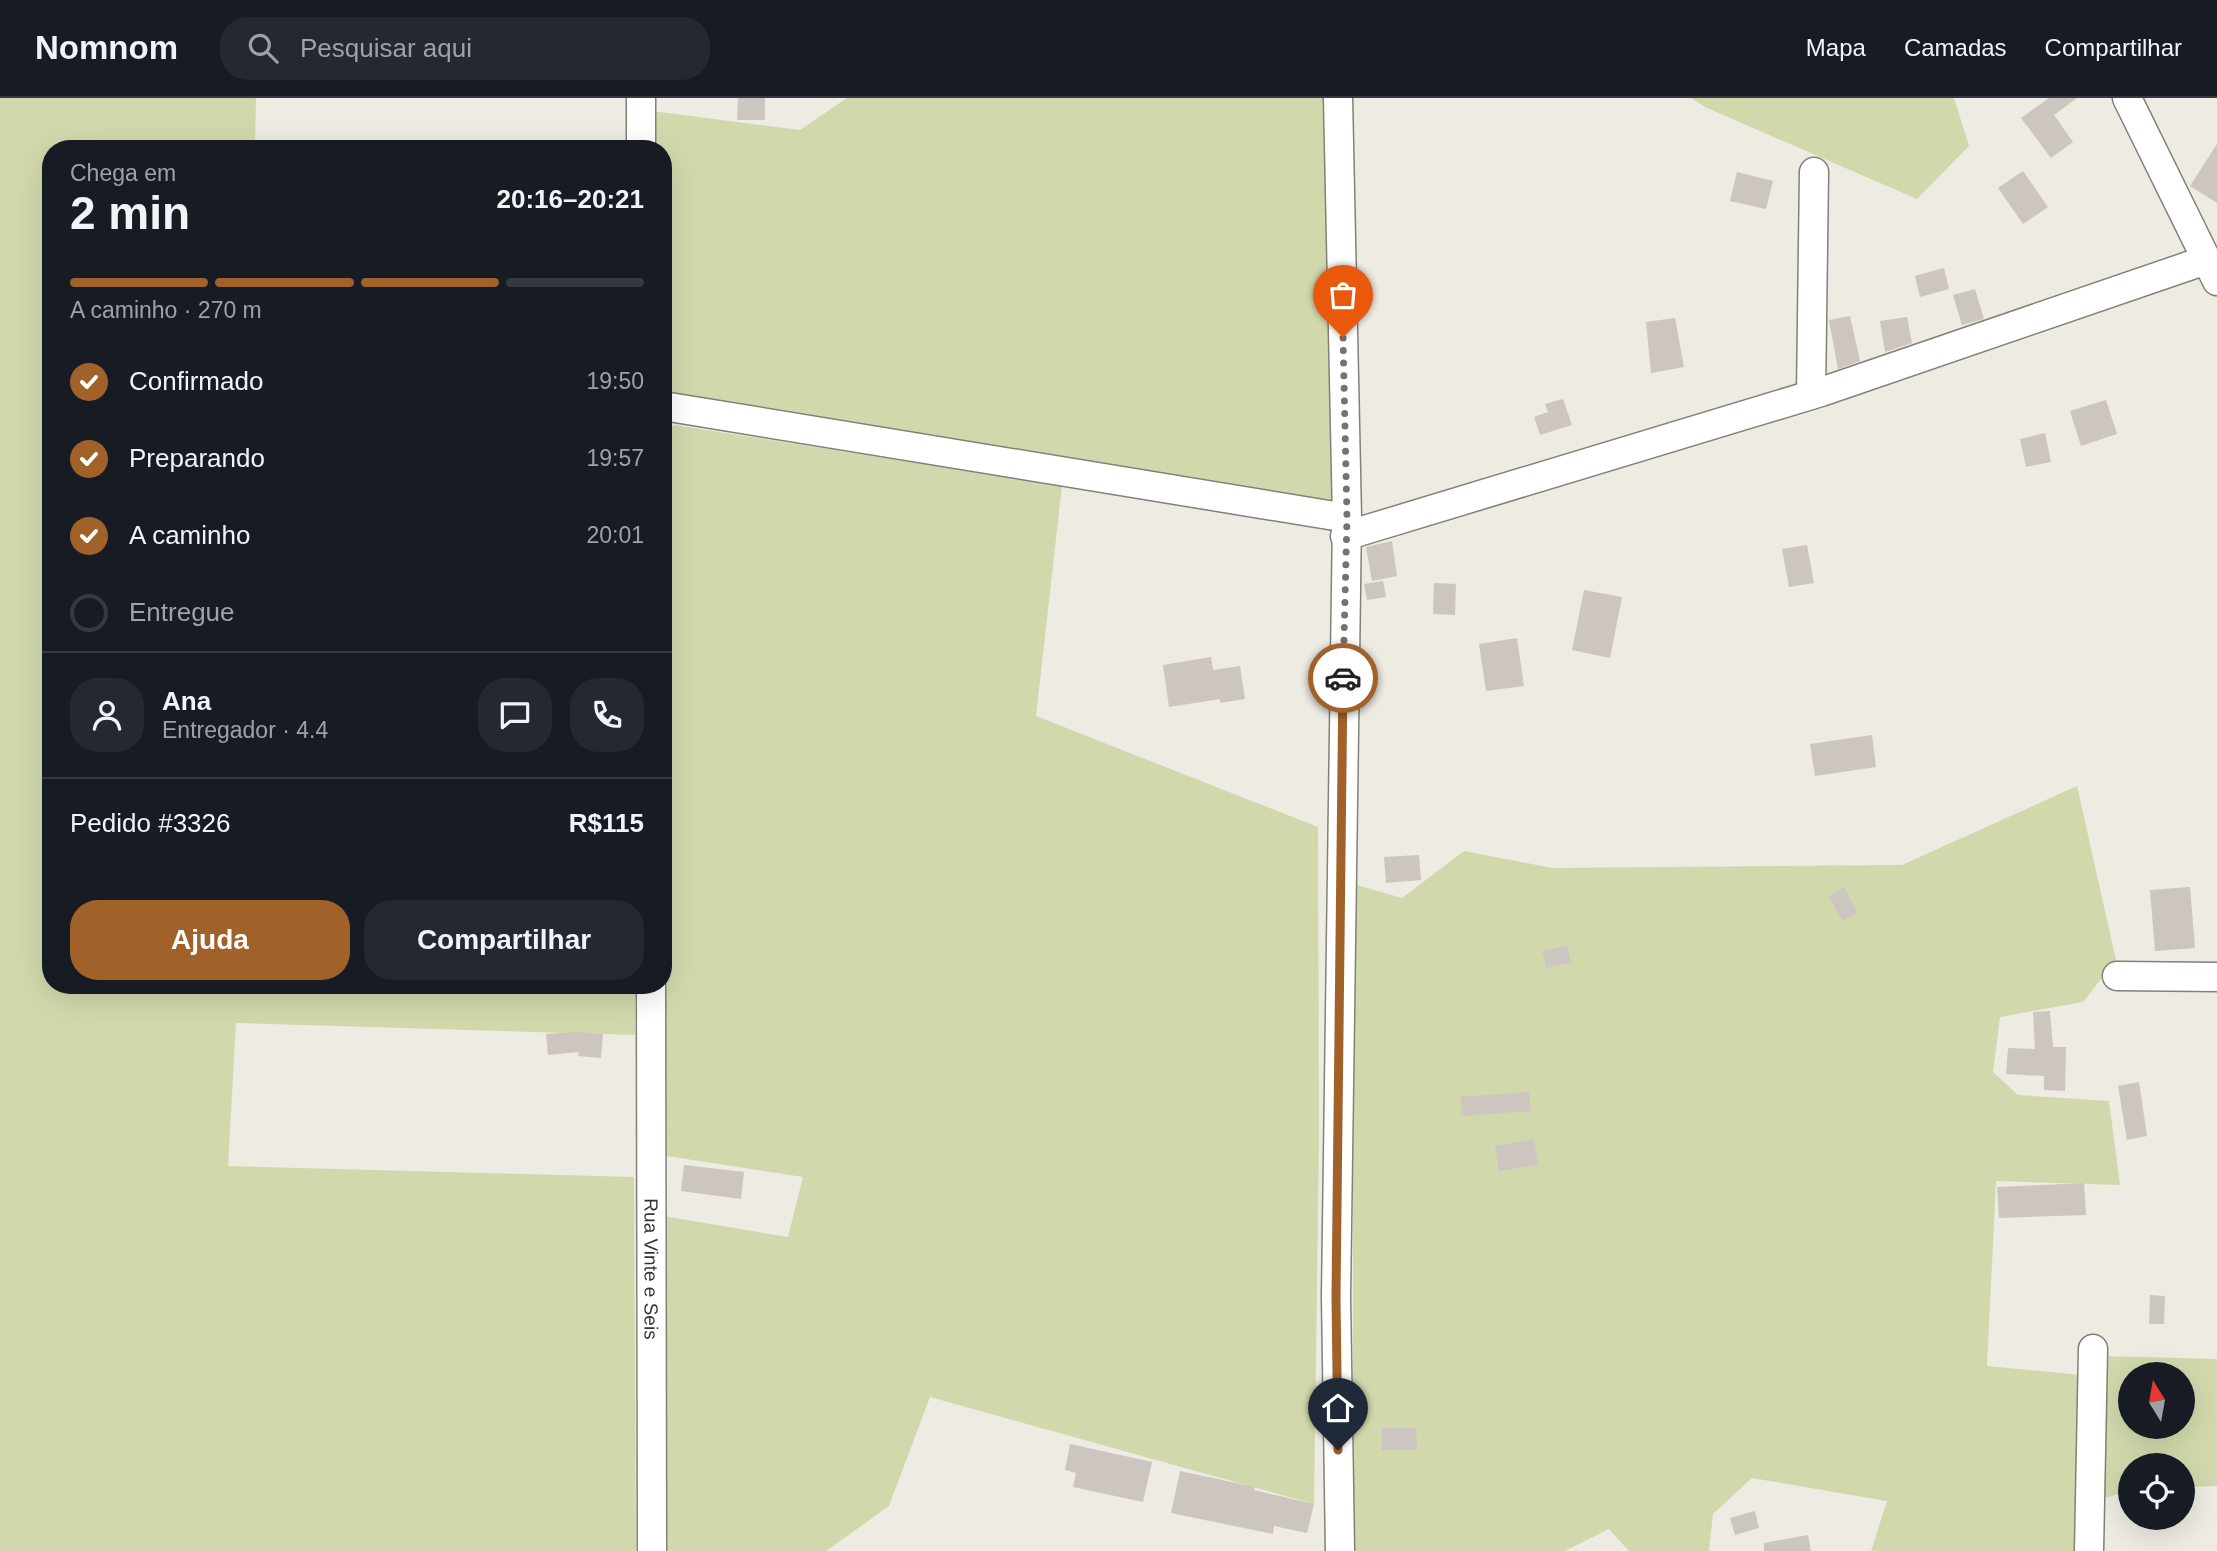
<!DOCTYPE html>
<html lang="pt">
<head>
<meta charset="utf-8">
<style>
  :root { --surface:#171b24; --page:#242831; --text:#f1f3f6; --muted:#9ea1a6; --line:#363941; --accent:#a1622a }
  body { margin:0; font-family:Arial,sans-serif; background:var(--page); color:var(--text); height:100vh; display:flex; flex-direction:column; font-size:26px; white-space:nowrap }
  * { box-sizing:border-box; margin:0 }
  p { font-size:23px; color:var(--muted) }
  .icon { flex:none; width:38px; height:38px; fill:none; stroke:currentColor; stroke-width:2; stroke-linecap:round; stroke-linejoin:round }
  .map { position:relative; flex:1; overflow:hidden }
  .sheet { position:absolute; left:42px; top:42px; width:630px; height:854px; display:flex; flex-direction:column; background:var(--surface); border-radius:28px; box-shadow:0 7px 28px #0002 }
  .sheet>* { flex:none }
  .needle { width:46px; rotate:349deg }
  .controls { position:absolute; left:2118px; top:1264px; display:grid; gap:14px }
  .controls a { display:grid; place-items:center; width:77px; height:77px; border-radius:50%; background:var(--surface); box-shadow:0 7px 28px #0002; font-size:35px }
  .pin { position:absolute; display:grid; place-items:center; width:60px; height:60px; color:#fff; margin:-72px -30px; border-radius:50% 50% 50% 0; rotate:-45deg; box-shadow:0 0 7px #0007 }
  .pin .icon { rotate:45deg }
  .courier { position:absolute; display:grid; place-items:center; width:70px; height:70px; margin:-35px; border:5px solid #a1622a; border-radius:50%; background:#fff; color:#222; box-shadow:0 2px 9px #0007 }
  .head em { font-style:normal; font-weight:600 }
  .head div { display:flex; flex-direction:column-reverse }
  .head { display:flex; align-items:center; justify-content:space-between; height:119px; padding:0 28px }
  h1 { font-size:46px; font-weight:600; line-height:52px }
  .bar { display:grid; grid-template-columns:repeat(4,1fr); gap:10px 7px; align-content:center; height:84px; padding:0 28px }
  .bar i { height:9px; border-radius:5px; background:var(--line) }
  .bar .current { background:var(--accent) }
  .bar p { grid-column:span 4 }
  .line { display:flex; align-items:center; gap:18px; padding:0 28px; border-top:2px solid var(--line) }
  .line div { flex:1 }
  .round { display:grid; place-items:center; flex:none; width:74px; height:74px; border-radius:28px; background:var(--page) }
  ol { padding:0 28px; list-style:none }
  li { display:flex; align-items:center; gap:21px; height:77px }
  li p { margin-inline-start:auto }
  li .icon { padding:7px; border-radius:50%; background:var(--accent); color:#fff; stroke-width:4 }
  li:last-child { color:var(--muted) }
  li i { width:38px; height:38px; border:4px solid var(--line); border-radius:50% }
  .action { display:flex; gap:14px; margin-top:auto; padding:14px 28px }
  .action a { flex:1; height:80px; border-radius:28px; background:var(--accent); color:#fff; font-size:28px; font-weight:600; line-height:80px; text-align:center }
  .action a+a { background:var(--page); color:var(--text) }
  header { display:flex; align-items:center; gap:42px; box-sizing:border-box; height:98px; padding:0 35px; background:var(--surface); border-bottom:2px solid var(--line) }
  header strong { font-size:33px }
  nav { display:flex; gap:38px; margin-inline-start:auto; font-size:24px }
  .search { width:490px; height:63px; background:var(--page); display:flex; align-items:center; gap:18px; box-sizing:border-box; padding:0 24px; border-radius:28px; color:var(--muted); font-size:26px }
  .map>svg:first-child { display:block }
</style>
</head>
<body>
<header>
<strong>Nomnom</strong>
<div class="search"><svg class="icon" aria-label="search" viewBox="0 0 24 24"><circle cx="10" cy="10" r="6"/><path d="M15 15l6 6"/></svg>Pesquisar aqui</div>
<nav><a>Mapa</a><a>Camadas</a><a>Compartilhar</a></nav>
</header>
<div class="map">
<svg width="2217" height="1453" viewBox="0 0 2217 1453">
  <rect width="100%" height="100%" fill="#edebe2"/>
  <g fill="#d1d9ac" fill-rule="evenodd">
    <polygon points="0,0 256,0 255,51 51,51 51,887 635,887 635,937 236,925 228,1068 634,1079 636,1453 0,1453"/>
    <polygon points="847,0 1325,0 1336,392 1327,409 663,307 663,51 645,51 644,12 800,32"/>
    <polygon points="1691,0 1954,0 1969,48 1917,101 1707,10"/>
    <polygon points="675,327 1062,388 1036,618 1318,729 1319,1039 1314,1406 930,1299 889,1408 826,1453 658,1453 657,1117 788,1139 803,1079 654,1056 663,887 663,332"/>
    <polygon points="2077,688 2116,862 2083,904 2000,919 1993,974 2018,997 2109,1003 2120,1087 1996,1083 1987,1268 2081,1277 2075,1453 1871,1453 1887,1403 1752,1380 1713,1416 1709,1453 1629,1453 1609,1431 1565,1453 1353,1453 1353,786 1402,800 1464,753 1552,770 1902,767"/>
    <path d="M2097,1258L2217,1261V1388L2182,1389V1367H2130V1393L2097,1402ZM2130,1276H2182V1328H2130Z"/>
  </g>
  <g fill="#cdc5bf">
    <polygon points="738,0 765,0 765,22 737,22"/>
    <polygon points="2049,0 2077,0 2054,17 2073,44 2051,60 2021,20"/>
    <polygon points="2217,46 2217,105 2190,88"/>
    <polygon points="2023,73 2048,109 2023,126 1998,90"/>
    <polygon points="1737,74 1773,83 1766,111 1730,103"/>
    <polygon points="1944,170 1949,191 1920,199 1915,178"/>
    <polygon points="1975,191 1984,221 1962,227 1953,197"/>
    <polygon points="1850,218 1860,263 1838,271 1829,222"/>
    <polygon points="1907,219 1912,245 1885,254 1880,223"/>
    <polygon points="1675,220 1684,269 1651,275 1646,224"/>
    <polygon points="1563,301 1572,327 1540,337 1534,319 1548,314 1545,306"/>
    <polygon points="2106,302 2117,336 2081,348 2070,313"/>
    <polygon points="2045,335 2051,364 2026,369 2020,341"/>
    <polygon points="1392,443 1397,478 1372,483 1366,449"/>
    <polygon points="1807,447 1814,485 1789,489 1782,451"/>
    <polygon points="1383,483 1386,499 1367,502 1364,486"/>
    <polygon points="1434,485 1456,486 1455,517 1433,516"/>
    <polygon points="1584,492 1622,499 1610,560 1572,552"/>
    <polygon points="1517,540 1524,588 1486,593 1479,546"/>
    <polygon points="1211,559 1213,572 1240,568 1245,601 1220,605 1220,601 1169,609 1163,567"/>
    <polygon points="1872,637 1876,669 1815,678 1810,646"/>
    <polygon points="1419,757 1421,782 1386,785 1384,759"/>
    <polygon points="1844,789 1858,815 1842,823 1829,798"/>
    <polygon points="2190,789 2195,850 2155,853 2150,792"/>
    <polygon points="1567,847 1571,865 1546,870 1542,853"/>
    <polygon points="2050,913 2053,949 2066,949 2065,993 2044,992 2044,978 2006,976 2008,950 2035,951 2033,914"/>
    <polygon points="578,934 603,936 601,960 578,958 579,954 548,957 546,936"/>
    <polygon points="2139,984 2147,1038 2127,1042 2118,988"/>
    <polygon points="1529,994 1531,1013 1463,1018 1460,999"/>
    <polygon points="1534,1041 1538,1067 1499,1073 1495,1048"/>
    <polygon points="684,1067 744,1074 741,1101 681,1093"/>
    <polygon points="2084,1085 2086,1117 1999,1120 1997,1089"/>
    <polygon points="2150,1197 2165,1198 2164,1226 2149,1226"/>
    <polygon points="1382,1330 1416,1330 1417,1352 1382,1352"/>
    <polygon points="1070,1346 1152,1364 1143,1404 1073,1389 1076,1375 1065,1372"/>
    <polygon points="1180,1373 1255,1389 1254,1392 1314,1406 1307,1435 1274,1428 1273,1436 1171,1415"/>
    <polygon points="1755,1413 1759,1430 1735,1437 1730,1420"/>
    <polygon points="1808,1437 1811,1453 1764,1453 1764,1445"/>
  </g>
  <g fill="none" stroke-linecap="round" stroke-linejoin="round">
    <g stroke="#828078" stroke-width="31">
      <g id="minor">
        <polyline points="641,0 641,51"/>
        <polyline points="1338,0 1347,420 1336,1199 1340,1453"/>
        <polyline points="2127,0 2217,183"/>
        <polyline points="1811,297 1814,74"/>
        <polyline points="663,308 1347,420"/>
        <polyline points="1345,438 1821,294 2206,162"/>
        <polyline points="2117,878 2217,879"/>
        <path id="s1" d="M651,887L652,1453"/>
        <polyline points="2089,1453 2093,1251"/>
      </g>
    </g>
    <use href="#minor" stroke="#fff" stroke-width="28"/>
  </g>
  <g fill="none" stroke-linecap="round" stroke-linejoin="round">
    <polyline stroke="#75736e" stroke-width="7" stroke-dasharray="0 12.6" points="1343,580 1347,420 1343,239"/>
    <polyline stroke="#a1622a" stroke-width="9" points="1338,1352 1336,1199 1343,580"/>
  </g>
  <g text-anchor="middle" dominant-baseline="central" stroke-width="5" stroke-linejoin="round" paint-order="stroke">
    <g font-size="19" fill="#34332f" stroke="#edebe2">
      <text stroke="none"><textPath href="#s1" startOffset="284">Rua Vinte e Seis</textPath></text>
    </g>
  </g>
</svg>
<div class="controls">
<a><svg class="needle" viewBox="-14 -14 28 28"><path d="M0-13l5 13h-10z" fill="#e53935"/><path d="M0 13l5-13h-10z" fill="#9ea1a6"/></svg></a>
<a><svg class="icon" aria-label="locate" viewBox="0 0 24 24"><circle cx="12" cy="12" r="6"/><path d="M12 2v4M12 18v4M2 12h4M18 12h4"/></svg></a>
</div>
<div class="pin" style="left:1343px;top:239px;background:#ea580c"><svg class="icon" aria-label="bag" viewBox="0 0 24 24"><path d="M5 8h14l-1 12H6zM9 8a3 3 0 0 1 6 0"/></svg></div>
<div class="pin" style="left:1338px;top:1352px;background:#1f2937"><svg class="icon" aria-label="home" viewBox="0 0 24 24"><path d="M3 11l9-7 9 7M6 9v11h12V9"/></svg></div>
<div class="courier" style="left:1343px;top:580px"><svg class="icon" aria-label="car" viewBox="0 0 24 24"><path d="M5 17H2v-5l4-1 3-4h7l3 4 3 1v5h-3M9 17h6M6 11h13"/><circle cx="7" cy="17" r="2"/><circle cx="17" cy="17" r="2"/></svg></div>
<section class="sheet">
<div class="head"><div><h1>2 min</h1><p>Chega em</p></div><em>20:16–20:21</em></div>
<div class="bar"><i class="current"></i><i class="current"></i><i class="current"></i><i></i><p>A caminho · 270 m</p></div>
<ol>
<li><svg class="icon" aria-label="check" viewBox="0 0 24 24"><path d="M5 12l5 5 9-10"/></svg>Confirmado<p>19:50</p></li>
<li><svg class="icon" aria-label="check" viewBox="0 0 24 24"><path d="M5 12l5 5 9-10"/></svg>Preparando<p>19:57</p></li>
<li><svg class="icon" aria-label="check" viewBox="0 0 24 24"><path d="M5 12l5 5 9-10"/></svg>A caminho<p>20:01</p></li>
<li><i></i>Entregue</li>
</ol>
<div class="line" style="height:126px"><a class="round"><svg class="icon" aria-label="person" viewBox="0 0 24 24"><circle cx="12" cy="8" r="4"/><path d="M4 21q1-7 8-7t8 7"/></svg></a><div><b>Ana</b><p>Entregador · 4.4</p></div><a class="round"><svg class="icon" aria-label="chat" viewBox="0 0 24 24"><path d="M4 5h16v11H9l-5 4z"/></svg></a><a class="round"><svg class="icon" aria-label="phone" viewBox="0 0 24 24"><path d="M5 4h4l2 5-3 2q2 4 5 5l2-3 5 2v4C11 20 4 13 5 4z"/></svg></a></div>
<div class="line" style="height:91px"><div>Pedido #3326</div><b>R$115</b></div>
<div class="action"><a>Ajuda</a><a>Compartilhar</a></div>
</section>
</div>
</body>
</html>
